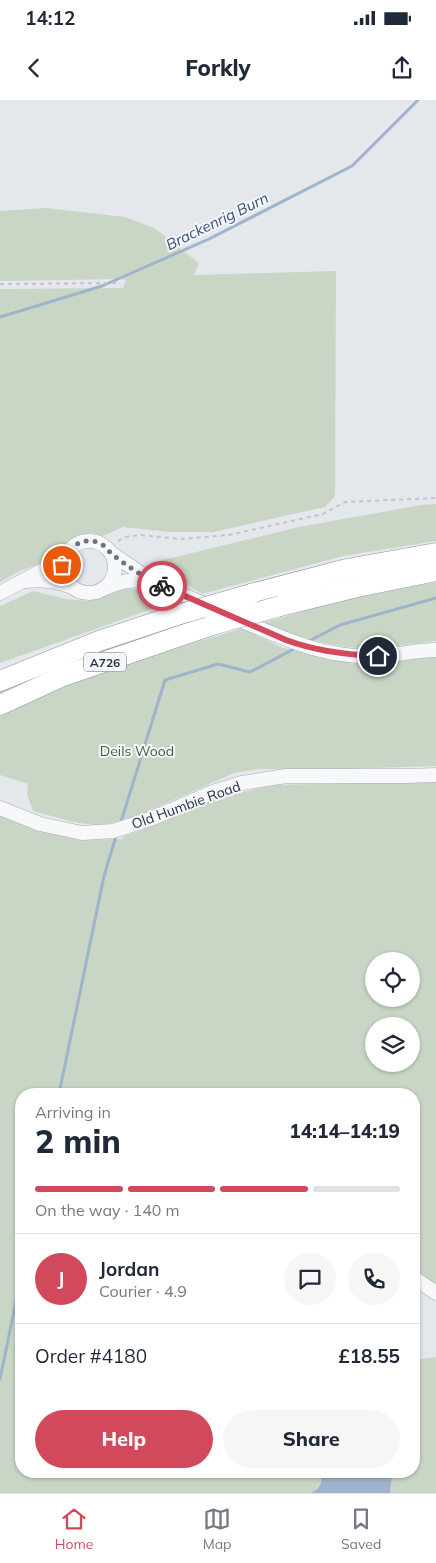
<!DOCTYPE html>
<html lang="en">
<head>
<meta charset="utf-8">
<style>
  :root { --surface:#fff; --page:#f6f6f7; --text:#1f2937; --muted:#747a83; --line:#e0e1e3; --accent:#d1495b }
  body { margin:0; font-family:Mulish,sans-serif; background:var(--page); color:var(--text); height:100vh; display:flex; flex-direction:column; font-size:19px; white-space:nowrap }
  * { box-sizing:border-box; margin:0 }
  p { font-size:16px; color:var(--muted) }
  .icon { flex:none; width:28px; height:28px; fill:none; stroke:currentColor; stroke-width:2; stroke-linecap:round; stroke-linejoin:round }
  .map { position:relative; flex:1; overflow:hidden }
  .panel { position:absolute; left:15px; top:988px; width:405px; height:390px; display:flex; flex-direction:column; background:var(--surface); border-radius:20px; box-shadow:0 1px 4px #0004 }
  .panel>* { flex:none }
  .fabs { position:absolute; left:365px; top:852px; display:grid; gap:10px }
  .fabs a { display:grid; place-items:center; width:55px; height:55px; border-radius:50%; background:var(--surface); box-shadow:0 1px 4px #0004; font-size:25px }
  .pin { position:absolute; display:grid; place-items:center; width:42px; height:42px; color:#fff; margin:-21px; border:2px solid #fff; border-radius:50%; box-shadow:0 1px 5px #0007 }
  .courier { position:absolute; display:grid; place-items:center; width:50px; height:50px; margin:-25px; border:4px solid #d1495b; border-radius:50%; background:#fff; color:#222; box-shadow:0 1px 6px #0007 }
  .summary em { font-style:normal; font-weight:800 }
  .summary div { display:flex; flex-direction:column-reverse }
  .summary { display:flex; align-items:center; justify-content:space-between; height:85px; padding:0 20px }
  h1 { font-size:32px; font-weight:800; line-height:38px }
  .bar { display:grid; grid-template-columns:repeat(4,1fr); gap:8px 5px; align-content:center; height:60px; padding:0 20px }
  .bar i { height:6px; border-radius:4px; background:var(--line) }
  .bar .current { background:var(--accent) }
  .bar p { grid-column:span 4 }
  .line { display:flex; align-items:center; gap:12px; padding:0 20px; border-top:1px solid var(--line) }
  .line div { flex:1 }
  .round { display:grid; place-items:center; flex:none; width:52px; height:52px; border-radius:26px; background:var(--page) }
  .button { display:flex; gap:10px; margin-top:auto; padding:10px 20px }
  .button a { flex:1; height:58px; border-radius:30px; background:var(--accent); color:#fff; font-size:20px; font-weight:800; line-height:58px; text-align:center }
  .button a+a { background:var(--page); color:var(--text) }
  .status { display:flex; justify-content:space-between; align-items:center; height:35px; padding:0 25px; background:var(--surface); direction:ltr }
  .status svg { height:14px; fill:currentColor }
  header { display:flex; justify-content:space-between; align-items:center; height:65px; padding:0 20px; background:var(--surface); font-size:22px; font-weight:800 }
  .tabs { display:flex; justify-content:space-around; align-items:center; height:70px; border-top:1px solid var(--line); background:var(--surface); font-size:14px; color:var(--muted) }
  .tabs a { display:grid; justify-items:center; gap:2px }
  .tabs .current { color:var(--accent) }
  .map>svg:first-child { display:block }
</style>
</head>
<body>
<div class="status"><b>14:12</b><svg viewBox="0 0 49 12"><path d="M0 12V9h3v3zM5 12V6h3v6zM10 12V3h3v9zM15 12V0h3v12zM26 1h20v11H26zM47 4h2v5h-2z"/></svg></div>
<header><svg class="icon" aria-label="back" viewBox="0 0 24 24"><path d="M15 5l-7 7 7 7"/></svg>Forkly<svg class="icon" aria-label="share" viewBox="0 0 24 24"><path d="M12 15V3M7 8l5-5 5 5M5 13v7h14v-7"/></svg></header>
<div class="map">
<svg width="436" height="1393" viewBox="0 0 436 1393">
  <rect width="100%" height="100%" fill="#e4e7ec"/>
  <g fill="#c9d6c5" fill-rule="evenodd">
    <polygon points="46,108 125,117 154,128 199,163 194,175 336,171 335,396 325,407 213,432 170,432 123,427 103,436 92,433 78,436 64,446 54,457 46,462 22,470 0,482 0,189 123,188 126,180 121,179 0,181 0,111"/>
    <polygon points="436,404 436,441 343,456 202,494 151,463 299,427 421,405"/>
    <path d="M436,482V541C417,543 398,546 378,548C341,551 297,536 262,523L340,501Z"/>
    <polygon points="120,489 140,489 166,504 0,563 0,506 33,491 66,499 87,501"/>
    <polygon points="193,518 199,522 0,596 0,590 32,576"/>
    <polygon points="244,528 280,547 305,553 361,562 436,556 436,666 343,669 257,669 234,673 142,714 101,726 73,722 33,711 27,694 28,684 0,675 0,616 101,570"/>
    <path d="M436,678V1185L414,1170V994H21V1371H322C321,1382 322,1388 311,1393H0V713L81,740L121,739L125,736L158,724L218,698L273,685L401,682ZM374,861H411V899H374ZM374,926H411V964H374Z"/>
    <polygon points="436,1257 436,1393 390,1393 392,1376 390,1371 414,1371 414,1260"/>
  </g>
  <path fill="#9fb4cc" d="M322,1371H390L392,1376L390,1393H311C322,1388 321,1382 322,1371Z"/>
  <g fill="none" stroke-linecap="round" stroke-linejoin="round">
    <g stroke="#9fb4cc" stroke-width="3">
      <polyline points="0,217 102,186 209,139 352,66 418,0"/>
      <polyline points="309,541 340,525 436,498"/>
      <polyline points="120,725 165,580 218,564 250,572 296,548"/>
      <polyline points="59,994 104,776 117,733"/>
      <polyline points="0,1279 21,1177"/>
    </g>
    <g stroke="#a9aeb7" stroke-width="15">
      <g id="minor">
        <circle cx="89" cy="467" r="26"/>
        <polyline points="111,453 155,483 211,507"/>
        <path d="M26,481C43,479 57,481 72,487"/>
        <path d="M103,489C121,482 130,478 150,482"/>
        <polyline points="0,493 58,462 65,457"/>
        <path d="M235,518C284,538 323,559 379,556C398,555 417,550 436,550"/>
        <polyline points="0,708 40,724 82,733 113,731 153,718 213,692 242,683 286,676 406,676 436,675"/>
        <polyline points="414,1178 436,1193"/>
      </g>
    </g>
    <g stroke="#8b94a3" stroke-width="21">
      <g id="highway">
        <polyline points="251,494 347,469 436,453"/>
        <polyline points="280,506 357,487 436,471"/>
        <polyline points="0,581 99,541 177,515"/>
        <polyline points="0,605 63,576 212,525"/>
      </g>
    </g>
    <g stroke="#c2c5cb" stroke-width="2" stroke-dasharray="4 4" stroke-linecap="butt">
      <polyline points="0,184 120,183"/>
      <polyline points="118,441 126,437 141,435 181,439 229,435 323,414 345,402 436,398"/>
    </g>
    <use href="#minor" stroke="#f7f8fa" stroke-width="14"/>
    <use href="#highway" stroke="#fff" stroke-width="20"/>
    <g stroke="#8b94a3" stroke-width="21" stroke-linecap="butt">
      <g id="highway-bridge">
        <polyline points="177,515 251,494"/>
        <polyline points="212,525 280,506"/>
      </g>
    </g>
    <use href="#highway-bridge" stroke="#fff" stroke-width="20"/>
  </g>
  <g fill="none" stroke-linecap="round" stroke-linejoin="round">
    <path stroke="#6c737f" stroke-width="5" stroke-dasharray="0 9" d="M62,465C66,450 79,437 97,442C104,444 107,450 112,454C127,466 145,478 162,486"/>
    <path stroke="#d1495b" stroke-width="6" d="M162,486L286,540C316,551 346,555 378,556"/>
  </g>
  <g text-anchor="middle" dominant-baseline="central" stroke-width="4" stroke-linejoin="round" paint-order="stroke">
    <rect fill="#f4f6f9" stroke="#676e7b" stroke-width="1" x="84" y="552.5" width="42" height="19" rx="4"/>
    <g font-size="12" font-weight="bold" fill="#2b3445">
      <text x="105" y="562">A726</text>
    </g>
    <g font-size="14" fill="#3f6138" stroke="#f4f6f9">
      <text x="137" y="651">Deils Wood</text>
    </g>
    <g font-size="14" fill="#2b3445" stroke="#f4f6f9">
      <text transform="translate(186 705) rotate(-20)">Old Humbie Road</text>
    </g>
    <g font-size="15" font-style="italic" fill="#34527a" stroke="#f4f6f9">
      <text transform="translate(217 121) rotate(-26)">Brackenrig Burn</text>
    </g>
  </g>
</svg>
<div class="fabs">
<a><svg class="icon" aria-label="locate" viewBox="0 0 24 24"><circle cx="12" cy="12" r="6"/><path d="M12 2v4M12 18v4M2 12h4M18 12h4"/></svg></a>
<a><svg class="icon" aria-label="layers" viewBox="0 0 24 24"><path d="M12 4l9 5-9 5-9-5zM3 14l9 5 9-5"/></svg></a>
</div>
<div class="pin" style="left:62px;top:465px;background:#ea580c"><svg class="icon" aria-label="bag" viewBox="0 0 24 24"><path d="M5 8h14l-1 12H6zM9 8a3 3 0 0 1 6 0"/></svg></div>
<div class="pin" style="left:378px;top:556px;background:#1f2937"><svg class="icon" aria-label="home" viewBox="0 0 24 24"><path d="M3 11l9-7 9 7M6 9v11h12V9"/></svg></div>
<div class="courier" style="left:162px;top:486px"><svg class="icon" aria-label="bike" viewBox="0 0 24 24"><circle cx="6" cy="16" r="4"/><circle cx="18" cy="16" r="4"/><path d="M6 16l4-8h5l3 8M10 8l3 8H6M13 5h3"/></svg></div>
<section class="panel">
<div class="summary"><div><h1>2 min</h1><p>Arriving in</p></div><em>14:14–14:19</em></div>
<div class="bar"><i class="current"></i><i class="current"></i><i class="current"></i><i></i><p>On the way · 140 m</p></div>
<div class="line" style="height:90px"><b class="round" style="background:var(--accent);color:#fff">J</b><div><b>Jordan</b><p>Courier · 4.9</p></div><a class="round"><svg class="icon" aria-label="chat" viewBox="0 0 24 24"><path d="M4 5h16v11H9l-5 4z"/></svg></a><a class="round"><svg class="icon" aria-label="phone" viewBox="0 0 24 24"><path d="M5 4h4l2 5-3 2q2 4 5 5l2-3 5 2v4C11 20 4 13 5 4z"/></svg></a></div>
<div class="line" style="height:65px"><div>Order #4180</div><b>£18.55</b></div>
<div class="button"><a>Help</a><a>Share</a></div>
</section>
</div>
<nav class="tabs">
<a class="current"><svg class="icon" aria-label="home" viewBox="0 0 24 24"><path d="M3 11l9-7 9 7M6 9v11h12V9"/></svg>Home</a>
<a><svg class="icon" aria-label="map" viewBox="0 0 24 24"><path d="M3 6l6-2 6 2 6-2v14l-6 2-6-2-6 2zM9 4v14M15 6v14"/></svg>Map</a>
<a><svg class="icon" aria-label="saved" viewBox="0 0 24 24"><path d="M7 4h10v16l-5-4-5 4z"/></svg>Saved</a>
</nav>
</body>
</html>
